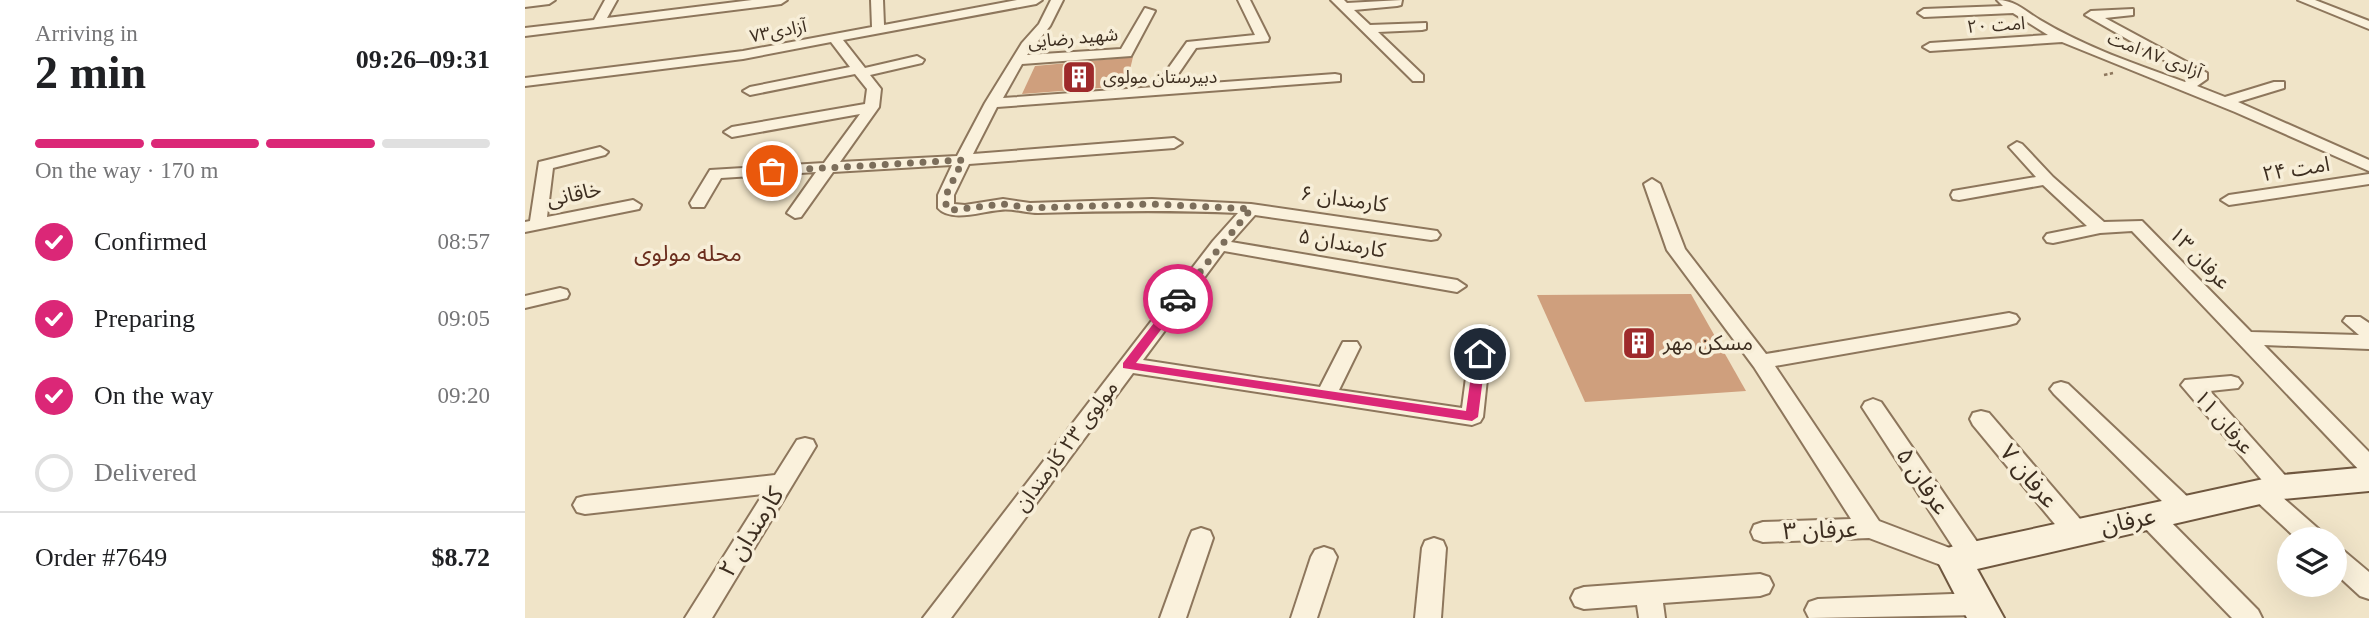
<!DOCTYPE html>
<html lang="en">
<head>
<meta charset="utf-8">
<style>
  :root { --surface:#fff; --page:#f2f2f2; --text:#202124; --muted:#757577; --line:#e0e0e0; --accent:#db2777 }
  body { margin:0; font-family:"Times New Roman","Noto Sans Arabic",serif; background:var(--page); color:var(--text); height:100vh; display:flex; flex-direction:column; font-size:26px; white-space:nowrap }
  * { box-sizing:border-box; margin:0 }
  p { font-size:23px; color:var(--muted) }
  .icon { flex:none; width:38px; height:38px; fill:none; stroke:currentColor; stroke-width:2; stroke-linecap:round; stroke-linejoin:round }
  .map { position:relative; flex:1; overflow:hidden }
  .side { display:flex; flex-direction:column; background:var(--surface); width:525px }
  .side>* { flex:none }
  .buttons { position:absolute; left:1752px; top:527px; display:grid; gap:14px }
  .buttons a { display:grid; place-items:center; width:70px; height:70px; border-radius:50%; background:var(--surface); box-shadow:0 7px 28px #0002; font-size:35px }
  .pin { position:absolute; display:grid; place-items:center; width:60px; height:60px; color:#fff; margin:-30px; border:4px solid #fff; border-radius:50%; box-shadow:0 2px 7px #0007 }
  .courier { position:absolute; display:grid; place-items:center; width:70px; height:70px; margin:-35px; border:5px solid #db2777; border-radius:50%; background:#fff; color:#222; box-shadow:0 2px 9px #0007 }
  .overview em { font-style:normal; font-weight:800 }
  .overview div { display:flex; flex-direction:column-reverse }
  .overview { display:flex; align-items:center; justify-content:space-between; height:119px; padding:0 35px }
  h1 { font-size:46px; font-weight:800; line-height:52px }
  .bar { display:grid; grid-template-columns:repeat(4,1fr); gap:10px 7px; align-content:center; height:84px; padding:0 35px }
  .bar i { height:9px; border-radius:5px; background:var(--line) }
  .bar .selected { background:var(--accent) }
  .bar p { grid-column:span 4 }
  .line { display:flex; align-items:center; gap:18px; padding:0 35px; border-top:2px solid var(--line) }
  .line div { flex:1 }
  ol { padding:0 35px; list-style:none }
  li { display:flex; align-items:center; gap:21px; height:77px }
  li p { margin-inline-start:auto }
  li .icon { padding:7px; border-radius:50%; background:var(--accent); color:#fff; stroke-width:4 }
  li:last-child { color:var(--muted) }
  li i { width:38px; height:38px; border:4px solid var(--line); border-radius:50% }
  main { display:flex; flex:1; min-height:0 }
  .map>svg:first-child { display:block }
</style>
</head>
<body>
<main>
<section class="side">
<div class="overview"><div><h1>2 min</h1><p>Arriving in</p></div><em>09:26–09:31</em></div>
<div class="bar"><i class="selected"></i><i class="selected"></i><i class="selected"></i><i></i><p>On the way · 170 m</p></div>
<ol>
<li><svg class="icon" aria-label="check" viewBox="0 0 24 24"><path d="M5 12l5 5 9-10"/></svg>Confirmed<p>08:57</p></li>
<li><svg class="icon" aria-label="check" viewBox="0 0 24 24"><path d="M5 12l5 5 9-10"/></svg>Preparing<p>09:05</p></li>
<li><svg class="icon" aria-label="check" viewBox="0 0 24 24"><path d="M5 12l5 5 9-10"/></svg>On the way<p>09:20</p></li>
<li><i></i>Delivered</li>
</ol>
<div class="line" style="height:91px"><div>Order #7649</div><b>$8.72</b></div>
</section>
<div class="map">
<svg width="1844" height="618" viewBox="0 0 1844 618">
  <rect width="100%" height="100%" fill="#f0e4c8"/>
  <g fill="#cf9f7d">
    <polygon points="608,57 601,86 497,94 510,66"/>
    <polygon points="1166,294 1221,391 1060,402 1012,295"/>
  </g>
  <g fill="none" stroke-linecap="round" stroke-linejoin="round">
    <g stroke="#8d765c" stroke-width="4">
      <g id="street">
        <polygon points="0,0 30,0 24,4 0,7"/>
        <polygon points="80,0 92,0 82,18 227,0 262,0 256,4 0,36 0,28 69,20"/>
        <path d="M346,0H358L359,25L492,0H517L511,4L318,40L340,68L392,56L399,60L397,63L345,75L356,89L354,107L315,162L432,156L460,103L497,43L514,24L526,0H538L525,26L502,55L596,49L620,8L630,11L606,56L497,64L478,98L630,87L662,42L730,35L713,0H725L744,38L743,41L671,48L645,86L810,74L815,75V81L472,107L448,154L649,138L657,143L649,148L444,164L429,195V204L440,205L478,199L505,203L627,199L726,204L912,231L915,235L912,239L906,240L730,215L706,242L932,280L941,286L932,292L699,251L618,360L795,387L818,342H832L835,347L814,390L937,408L947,332L950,327H964L967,332L958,417L955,422L947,425L608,373L426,618H398L688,241L713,213C646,210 580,211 513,213C500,213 487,208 475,210C458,211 426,223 413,208V195L427,165L308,172L276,217L270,218L262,213L291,172L196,178L179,207H167L165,203L185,170L299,163L335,114L207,137L199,132L207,127L340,104L342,89L330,74L225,95L218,91L225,87L325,67L306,42L218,59L0,86V78L218,51L347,27Z"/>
        <polygon points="806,0 819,0 822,3 877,0 876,5 872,6 829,10 845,25 901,23 901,29 897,30 853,32 898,75 898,81 888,81"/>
        <path d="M1472,0C1490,0 1500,11 1515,20C1560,47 1610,64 1660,82L1667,76L1560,15L1566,11L1608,9V15L1580,18L1682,73V79L1672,86L1700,97L1749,82H1759V88L1713,102L1844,160V171L1710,112L1537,42L1405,51L1398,47L1405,43L1523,35L1488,13L1399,17L1393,13L1399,9L1478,6Z"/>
        <polygon points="1773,0 1790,0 1844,21 1844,29"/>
        <polygon points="1492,142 1497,144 1528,177 1579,222 1617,221 1726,332 1834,335 1818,321 1821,317 1835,317 1844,323 1844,349 1739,345 1844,452 1844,475 1836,472 1607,231 1575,233 1528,243 1522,242 1519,238 1522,234 1562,226 1518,185 1434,200 1428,199 1426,195 1428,191 1511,177 1484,147"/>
        <polygon points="75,147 83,152 80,155 28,168 22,217 108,200 116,205 114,209 0,232 0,222 5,221 14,162"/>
        <polygon points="1844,174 1844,184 1704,205 1696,200 1704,195"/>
        <polygon points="1127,179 1135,184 1160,249 1241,354 1484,313 1491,315 1494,319 1491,323 1484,325 1250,366 1354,521 1430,550 1337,407 1340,402 1348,399 1356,402 1457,549 1461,556 1457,563 1448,566 1440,564 1438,567 1429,570 1344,538 1238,542 1229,539 1226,532 1229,525 1238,522 1326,519 1229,367 1142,250 1119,184"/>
        <polygon points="35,288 42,290 44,294 42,298 0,308 0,296"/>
        <polygon points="1706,376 1713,378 1717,383 1713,388 1685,391 1765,481 1769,487 1765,493 1756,496 1797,532 1800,539 1772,539 1728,498 1724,492 1728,486 1741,485 1656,385 1660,380"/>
        <polygon points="1536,382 1543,384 1668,502 1672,509 1668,516 1660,518 1652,516 1529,394 1525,389 1529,384"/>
        <polygon points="1456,411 1464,413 1561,526 1564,533 1561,540 1552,543 1543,540 1448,425 1445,419 1448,413"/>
        <polygon points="280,438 288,440 291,446 187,618 160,618 238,494 60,514 52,512 48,505 52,498 60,496 250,475 272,440"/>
        <polygon points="1625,507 1634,510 1733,610 1737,618 1707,618 1616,524 1613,517 1616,510"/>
        <polygon points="676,528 685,531 688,538 661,618 635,618 664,538 667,531"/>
        <polygon points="909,538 918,541 921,548 916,618 890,618 897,548 900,541"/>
        <polygon points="799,547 808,550 812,557 792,618 766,618 786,557 790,550"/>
        <polygon points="1810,548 1819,551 1844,572 1844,599 1835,596 1810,573"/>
        <polygon points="1235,574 1244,577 1248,585 1244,593 1235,596 1138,603 1140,618 1114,618 1112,605 1059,609 1050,606 1046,598 1050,590 1059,587"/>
        <polygon points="1454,593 1463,596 1467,604 1463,612 1454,615 1284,618 1280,610 1284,602 1293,599"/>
      </g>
    </g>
    <g stroke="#6f573f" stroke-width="4">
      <polygon id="secondary" points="1844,467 1844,491 1757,499 1452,569 1479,618 1442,618 1412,560 1417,550 1429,546 1757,475"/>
    </g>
    <polyline stroke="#8d765c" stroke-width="2.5" stroke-dasharray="3.5 2.5" stroke-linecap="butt" points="1579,75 1588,73"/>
    <use href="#street" fill="#faf1dc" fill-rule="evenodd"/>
    <use href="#secondary" fill="#faf1dc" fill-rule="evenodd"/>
  </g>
  <polygon fill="#db2777" points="653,296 659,299 611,363 941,411 949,354 955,350 961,354 953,417 947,421 598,368 598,363 649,297"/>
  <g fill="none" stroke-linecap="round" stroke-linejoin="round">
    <polyline stroke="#7c6e5b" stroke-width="7" stroke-dasharray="0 12.6" points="247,171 438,160 421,195 421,208 428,210 478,204 505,208 627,204 726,209 653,299"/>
  </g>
  <defs>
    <g id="building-square" transform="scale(1.75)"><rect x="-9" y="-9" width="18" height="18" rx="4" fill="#9e2a2b" stroke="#f7eed8"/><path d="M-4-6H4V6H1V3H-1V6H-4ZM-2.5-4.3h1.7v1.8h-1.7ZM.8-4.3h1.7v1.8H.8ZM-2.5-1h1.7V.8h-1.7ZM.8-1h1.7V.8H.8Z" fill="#fff"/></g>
  </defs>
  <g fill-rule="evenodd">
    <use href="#building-square" x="554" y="77"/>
    <use href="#building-square" x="1114" y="343"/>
  </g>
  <g text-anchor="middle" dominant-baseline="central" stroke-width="7" stroke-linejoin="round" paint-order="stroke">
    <g font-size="18" fill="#3d2e20" stroke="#f7eed8">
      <text transform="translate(1471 25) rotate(-4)">امت ۲۰</text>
      <text transform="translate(253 31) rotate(-11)">آزادی۷۳</text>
      <text transform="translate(548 38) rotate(-5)">شهید رضایی</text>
      <text transform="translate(1630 55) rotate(21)">آزادی ۸۷ امت</text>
    </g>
    <g font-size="18" fill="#3d2e20" stroke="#f7eed8" text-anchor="start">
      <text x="578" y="77">دبیرستان مولوی</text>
    </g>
    <g font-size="21" fill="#3d2e20" stroke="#f7eed8">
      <text transform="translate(1771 169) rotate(-9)">امت ۲۴</text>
      <text transform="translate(49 194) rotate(-12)">خاقانی</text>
      <text transform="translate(819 199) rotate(8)">کارمندان ۶</text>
      <text transform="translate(817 243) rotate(10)">کارمندان ۵</text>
      <text transform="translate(1675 258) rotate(46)">عرفان ۱۳</text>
      <text transform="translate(1699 422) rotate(49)">عرفان ۱۱</text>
      <text transform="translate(541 446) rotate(-53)">مولوی ۲۳ کارمندان</text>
    </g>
    <g font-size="21" fill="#3d2e20" stroke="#f7eed8" text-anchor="start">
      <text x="1138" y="343">مسکن مهر</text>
    </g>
    <g font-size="23" fill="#6b2e1e" stroke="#f7eed8">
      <text x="163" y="253">محله مولوی</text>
    </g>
    <g font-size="24" fill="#3d2e20" stroke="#f7eed8">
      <text transform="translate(1504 476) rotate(50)">عرفان ۷</text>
      <text transform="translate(1398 481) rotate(56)">عرفان ۵</text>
      <text transform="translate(1603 521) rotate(-12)">عرفان</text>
      <text transform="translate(1295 530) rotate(-2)">عرفان ۳</text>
      <text transform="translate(226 532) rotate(-58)">کارمندان ۲</text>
    </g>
  </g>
</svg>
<div class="buttons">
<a><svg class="icon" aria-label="layers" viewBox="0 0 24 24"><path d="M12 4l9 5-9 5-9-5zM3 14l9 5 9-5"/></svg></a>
</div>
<div class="pin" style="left:247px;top:171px;background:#ea580c"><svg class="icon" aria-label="bag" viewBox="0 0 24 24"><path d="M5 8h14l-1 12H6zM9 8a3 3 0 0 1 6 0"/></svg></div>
<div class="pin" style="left:955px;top:354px;background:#1f2937"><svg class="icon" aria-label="home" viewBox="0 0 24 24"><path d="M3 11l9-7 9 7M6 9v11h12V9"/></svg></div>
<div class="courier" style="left:653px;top:299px"><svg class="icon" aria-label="car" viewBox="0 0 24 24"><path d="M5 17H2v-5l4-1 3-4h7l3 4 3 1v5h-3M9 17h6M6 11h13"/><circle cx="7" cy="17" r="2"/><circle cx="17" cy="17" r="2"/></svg></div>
</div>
</main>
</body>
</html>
